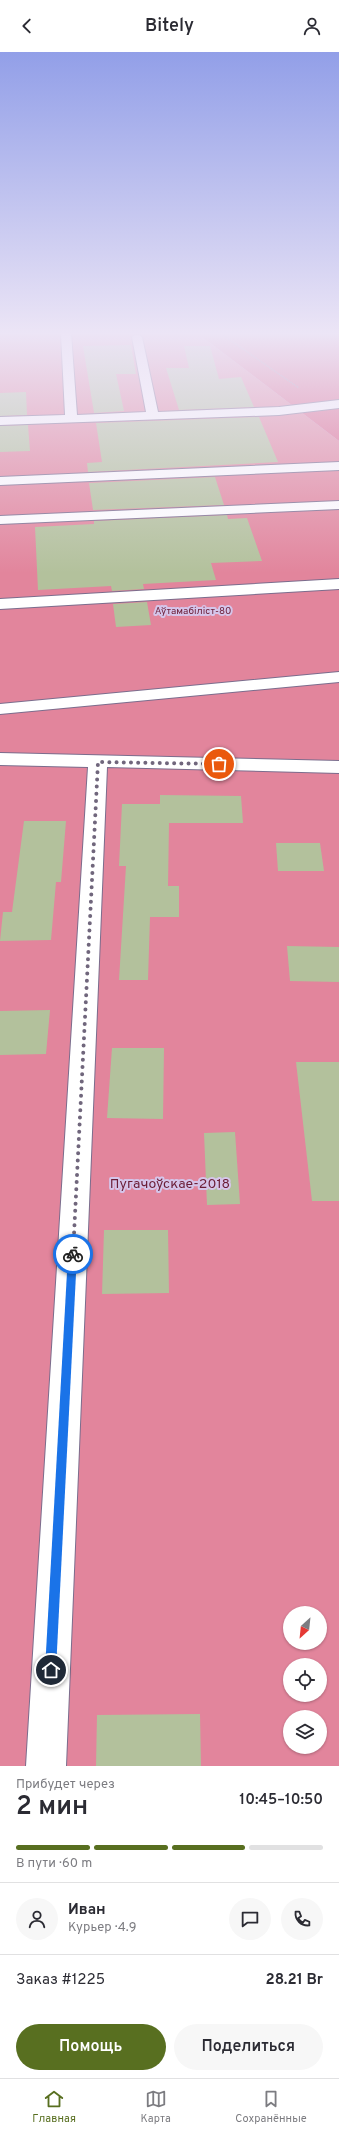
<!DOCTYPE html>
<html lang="ru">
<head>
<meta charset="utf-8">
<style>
  :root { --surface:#fff; --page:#f7f7f7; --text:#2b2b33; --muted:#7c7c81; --line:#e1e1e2; --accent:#586f20 }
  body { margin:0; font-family:Overpass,sans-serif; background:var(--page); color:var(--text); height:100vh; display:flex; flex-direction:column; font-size:15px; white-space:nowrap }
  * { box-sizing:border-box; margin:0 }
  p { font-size:13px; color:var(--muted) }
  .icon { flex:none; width:22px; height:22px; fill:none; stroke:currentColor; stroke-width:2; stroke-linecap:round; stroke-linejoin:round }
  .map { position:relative; height:1714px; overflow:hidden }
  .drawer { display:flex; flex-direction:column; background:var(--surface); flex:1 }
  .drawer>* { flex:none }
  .needle { width:26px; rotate:207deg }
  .tools { position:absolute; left:283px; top:1554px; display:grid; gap:8px }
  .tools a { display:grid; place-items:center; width:44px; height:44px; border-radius:50%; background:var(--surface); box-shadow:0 1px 3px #0004; font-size:20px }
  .pin { position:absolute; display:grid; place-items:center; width:34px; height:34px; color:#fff; margin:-17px; border:2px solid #fff; border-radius:50%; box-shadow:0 1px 4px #0007 }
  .courier { position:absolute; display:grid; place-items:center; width:40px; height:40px; margin:-20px; border:3px solid #1a73e8; border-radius:50%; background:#fff; color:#222; box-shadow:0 1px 5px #0007 }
  .summary em { font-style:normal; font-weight:600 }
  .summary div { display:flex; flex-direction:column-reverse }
  .summary { display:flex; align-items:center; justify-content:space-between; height:68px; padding:0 16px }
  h1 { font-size:26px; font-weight:600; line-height:30px }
  .bar { display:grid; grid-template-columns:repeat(4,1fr); gap:6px 4px; align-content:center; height:48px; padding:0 16px }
  .bar i { height:5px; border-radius:3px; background:var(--line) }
  .bar .on { background:var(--accent) }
  .bar p { grid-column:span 4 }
  .line { display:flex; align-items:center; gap:10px; padding:0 16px; border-top:1px solid var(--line) }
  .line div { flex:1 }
  .round { display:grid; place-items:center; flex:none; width:42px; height:42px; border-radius:21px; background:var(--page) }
  .cta { display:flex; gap:8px; margin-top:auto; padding:8px 16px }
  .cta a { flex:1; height:46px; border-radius:24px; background:var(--accent); color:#fff; font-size:16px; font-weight:600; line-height:46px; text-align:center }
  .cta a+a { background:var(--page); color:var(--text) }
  header { display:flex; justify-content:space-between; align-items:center; height:52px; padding:0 16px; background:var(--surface); font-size:18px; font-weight:600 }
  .tab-bar { display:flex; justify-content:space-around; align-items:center; height:56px; border-top:1px solid var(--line); background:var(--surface); font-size:11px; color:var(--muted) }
  .tab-bar a { display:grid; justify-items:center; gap:2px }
  .tab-bar .on { color:var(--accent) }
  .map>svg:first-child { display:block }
</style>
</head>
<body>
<header><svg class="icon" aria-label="back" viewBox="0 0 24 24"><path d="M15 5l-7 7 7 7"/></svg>Bitely<svg class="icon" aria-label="person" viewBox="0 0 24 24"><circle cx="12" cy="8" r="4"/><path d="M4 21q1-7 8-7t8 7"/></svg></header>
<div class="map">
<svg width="339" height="1714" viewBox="0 0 339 1714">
  <rect width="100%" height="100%" fill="#d5c5ea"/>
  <path fill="#e2859c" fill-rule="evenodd" d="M0,281H197L339,389V1714H0ZM290,1561H320V1591H290ZM290,1613H320V1643H290ZM290,1665H320V1695H290Z"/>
  <polygon fill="#de6285" points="197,281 339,281 339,389"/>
  <g fill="#b3c19c">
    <polygon points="131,293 136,322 116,322 124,359 94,361 83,294"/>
    <polygon points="184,294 210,294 219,327 241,325 254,355 179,358 166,316 189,316"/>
    <polygon points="26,340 27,363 0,364 0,341"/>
    <polygon points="259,365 278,410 88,420 87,411 102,410 96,371"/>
    <polygon points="28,373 30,399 0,400 0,374"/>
    <polygon points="215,425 224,453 93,458 89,431"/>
    <polygon points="227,463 228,467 247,466 262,509 211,511 216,528 143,532 144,537 112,539 111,534 38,538 35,475 94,472 94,469"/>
    <polygon points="147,550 151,573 116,575 113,552"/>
    <polygon points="160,743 241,744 243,771 169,771 168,834 179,834 179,865 150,865 148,928 119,928 126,814 119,814 122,752 160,752"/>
    <polygon points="24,769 66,769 61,830 56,830 51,888 0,889 3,860 12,860"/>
    <polygon points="276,791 320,791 324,819 278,819"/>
    <polygon points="287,894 339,895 339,930 290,929"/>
    <polygon points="50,958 46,1002 0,1003 0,959"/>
    <polygon points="112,996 164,996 163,1067 107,1066"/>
    <polygon points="296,1010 339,1010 339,1149 312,1149"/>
    <polygon points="235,1080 240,1152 207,1153 204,1081"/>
    <polygon points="104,1178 168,1178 169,1241 102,1242"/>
    <polygon points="200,1662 201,1714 96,1714 97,1663"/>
  </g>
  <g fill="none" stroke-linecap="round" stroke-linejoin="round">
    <g stroke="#7b6d8d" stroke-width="2">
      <g id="minor">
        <polygon points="61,281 71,281 77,363 146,360 132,285 137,282 142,285 158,360 279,355 339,348 339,356 279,363 0,373 0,365 65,363"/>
        <polygon points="339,410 339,418 0,433 0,425"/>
        <polygon points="339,449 339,457 0,472 0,464"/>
        <polygon points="339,527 339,537 0,557 0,547"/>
        <polygon points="339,620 339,630 0,662 0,652"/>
        <polygon points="0,701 339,709 339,721 107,715 66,1714 26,1714 88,715 0,713"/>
      </g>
    </g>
    <polyline stroke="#9c8fac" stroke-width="1.5" stroke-dasharray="1 1" stroke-linecap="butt" points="220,281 299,336"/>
    <use href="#minor" fill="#fff" fill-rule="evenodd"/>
  </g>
  <linearGradient id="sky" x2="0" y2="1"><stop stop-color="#929fe8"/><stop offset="0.54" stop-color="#ece5f6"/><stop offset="1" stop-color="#ece5f6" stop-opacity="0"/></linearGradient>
  <rect width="339" height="521" fill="url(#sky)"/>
  <polygon fill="#1a73e8" points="73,1198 77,1202 56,1618 55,1622 51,1624 47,1622 45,1618 68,1202"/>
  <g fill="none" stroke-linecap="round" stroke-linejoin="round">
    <polyline stroke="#70667c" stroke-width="4" stroke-dasharray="0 7.2" points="73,1202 98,710 219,712"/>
  </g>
  <g text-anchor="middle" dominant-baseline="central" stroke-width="4" stroke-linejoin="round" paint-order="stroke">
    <g font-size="10" fill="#6b1d36" stroke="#d5c5ea">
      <text x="193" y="559">Аўтамабіліст-80</text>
    </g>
    <g font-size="14" fill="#6b1d36" stroke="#d5c5ea">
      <text x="170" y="1132">Пугачоўскае-2018</text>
    </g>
  </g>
</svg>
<div class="tools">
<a><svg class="needle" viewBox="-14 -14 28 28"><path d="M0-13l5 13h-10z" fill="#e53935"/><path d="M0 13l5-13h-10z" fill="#7c7c81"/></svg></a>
<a><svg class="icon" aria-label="locate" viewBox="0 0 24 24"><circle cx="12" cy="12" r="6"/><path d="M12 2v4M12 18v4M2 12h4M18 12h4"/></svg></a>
<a><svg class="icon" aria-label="layers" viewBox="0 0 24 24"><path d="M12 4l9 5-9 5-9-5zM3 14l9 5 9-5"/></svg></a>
</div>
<div class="pin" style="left:219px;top:712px;background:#ea580c"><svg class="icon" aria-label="bag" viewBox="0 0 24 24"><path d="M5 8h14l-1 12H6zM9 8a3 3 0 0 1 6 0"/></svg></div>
<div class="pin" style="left:51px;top:1618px;background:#1f2937"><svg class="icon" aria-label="home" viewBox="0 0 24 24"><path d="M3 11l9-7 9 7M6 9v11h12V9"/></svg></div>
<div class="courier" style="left:73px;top:1202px"><svg class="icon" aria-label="bike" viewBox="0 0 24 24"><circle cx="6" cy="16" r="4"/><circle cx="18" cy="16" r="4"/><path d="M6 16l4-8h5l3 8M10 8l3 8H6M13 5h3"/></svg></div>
</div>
<section class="drawer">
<div class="summary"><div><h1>2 мин</h1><p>Прибудет через</p></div><em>10:45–10:50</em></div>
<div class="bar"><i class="on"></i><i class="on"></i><i class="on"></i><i></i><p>В пути · 60 m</p></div>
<div class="line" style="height:72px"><a class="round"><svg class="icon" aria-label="person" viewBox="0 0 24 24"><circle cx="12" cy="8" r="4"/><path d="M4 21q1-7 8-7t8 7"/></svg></a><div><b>Иван</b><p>Курьер · 4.9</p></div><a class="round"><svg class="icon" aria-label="chat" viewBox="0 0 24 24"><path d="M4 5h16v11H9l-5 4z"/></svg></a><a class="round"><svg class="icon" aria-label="phone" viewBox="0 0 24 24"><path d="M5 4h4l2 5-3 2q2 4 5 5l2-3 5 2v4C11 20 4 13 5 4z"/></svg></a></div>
<div class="line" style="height:52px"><div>Заказ #1225</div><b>28.21 Br</b></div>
<div class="cta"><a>Помощь</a><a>Поделиться</a></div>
</section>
<nav class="tab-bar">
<a class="on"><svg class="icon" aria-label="home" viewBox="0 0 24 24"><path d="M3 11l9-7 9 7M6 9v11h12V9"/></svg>Главная</a>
<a><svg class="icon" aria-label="map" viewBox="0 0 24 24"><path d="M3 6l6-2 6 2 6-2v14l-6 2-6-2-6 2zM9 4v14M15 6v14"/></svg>Карта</a>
<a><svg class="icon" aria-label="saved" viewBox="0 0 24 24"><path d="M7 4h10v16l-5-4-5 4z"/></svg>Сохранённые</a>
</nav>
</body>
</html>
